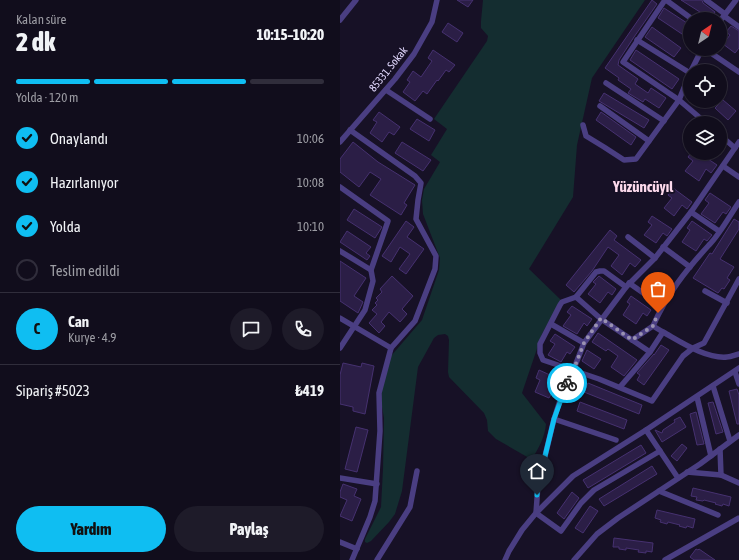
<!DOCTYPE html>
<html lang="tr">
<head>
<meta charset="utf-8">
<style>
  :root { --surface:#110d1c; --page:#1e1b29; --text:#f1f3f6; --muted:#9c9ca3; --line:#302d3b; --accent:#0fbef2 }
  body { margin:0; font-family:"Asap Condensed",sans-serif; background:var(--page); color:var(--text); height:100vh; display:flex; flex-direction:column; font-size:15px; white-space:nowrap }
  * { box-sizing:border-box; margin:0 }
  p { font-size:13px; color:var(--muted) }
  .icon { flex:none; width:22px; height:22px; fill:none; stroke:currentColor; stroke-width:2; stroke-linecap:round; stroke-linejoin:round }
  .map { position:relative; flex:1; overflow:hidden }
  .details { display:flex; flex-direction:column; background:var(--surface); width:340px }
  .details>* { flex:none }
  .needle { width:26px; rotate:35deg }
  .buttons { position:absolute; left:343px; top:12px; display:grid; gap:8px }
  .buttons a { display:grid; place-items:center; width:44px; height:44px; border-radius:50%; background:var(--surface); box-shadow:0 1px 3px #0004,0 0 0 1px var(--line); font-size:20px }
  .pin { position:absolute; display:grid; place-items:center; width:34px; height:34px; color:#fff; margin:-41px -17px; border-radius:50% 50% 50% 0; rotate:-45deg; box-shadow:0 0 4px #0007 }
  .pin .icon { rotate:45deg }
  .courier { position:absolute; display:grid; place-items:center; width:40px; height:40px; margin:-20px; border:3px solid #0fbef2; border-radius:50%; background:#fff; color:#222; box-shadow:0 1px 5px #0007 }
  .headline em { font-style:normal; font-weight:800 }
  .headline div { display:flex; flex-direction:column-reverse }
  .headline { display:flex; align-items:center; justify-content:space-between; height:68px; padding:0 16px }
  h1 { font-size:26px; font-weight:800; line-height:30px }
  .bar { display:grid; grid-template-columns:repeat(4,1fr); gap:6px 4px; align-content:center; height:48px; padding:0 16px }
  .bar i { height:5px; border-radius:3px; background:var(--line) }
  .bar .current { background:var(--accent) }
  .bar p { grid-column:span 4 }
  .line { display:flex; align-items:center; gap:10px; padding:0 16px; border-top:1px solid var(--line) }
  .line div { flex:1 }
  .round { display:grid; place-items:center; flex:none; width:42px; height:42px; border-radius:21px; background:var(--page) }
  ol { padding:0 16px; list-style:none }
  li { display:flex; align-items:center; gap:12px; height:44px }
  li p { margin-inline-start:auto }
  li .icon { padding:4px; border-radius:50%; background:var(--accent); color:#111; stroke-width:4 }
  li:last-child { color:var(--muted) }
  li i { width:22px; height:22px; border:2px solid var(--line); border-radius:50% }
  .action { display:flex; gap:8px; margin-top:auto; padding:8px 16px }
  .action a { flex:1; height:46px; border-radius:24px; background:var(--accent); color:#111; font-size:16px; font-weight:800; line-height:46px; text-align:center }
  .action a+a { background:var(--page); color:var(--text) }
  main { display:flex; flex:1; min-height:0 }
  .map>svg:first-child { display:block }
</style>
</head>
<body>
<main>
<section class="details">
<div class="headline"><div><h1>2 dk</h1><p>Kalan süre</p></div><em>10:15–10:20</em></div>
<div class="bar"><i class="current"></i><i class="current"></i><i class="current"></i><i></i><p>Yolda · 120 m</p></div>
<ol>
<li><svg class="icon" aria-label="check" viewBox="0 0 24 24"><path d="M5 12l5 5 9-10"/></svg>Onaylandı<p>10:06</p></li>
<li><svg class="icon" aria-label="check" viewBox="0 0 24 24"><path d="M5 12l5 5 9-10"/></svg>Hazırlanıyor<p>10:08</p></li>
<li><svg class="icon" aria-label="check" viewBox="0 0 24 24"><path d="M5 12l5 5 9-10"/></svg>Yolda<p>10:10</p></li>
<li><i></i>Teslim edildi</li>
</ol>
<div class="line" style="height:72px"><b class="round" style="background:var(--accent);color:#111">C</b><div><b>Can</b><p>Kurye · 4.9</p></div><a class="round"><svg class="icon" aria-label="chat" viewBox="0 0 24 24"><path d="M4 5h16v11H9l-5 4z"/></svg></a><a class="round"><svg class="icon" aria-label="phone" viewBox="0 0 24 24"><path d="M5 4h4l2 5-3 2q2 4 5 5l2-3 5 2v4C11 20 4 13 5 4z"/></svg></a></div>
<div class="line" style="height:52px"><div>Sipariş #5023</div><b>₺419</b></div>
<div class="action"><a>Yardım</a><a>Paylaş</a></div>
</section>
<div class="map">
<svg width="399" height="560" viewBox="0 0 399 560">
  <rect width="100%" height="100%" fill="#171126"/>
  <path fill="#142d30" d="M143,0H305L252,78L237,145L233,197L189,269L221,300L202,334L182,393L206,424C205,436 199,448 192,459L189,458L156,439L148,431L147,420L144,413L109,377L108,372L109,340L108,336L105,334L98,335L94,338L78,367L62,491L55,514L49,522L31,541L27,543L25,542V539L41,507L43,469L44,418L40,396L51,356L82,320L99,270L100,258L83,214L82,200L84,189L100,162L91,155L107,129L94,119L147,41L148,36L141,28V21Z"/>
  <g fill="#2b1e46" stroke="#463170">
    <polygon points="117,0 133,0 128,7"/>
    <polygon points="312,0 317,4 294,37 279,60 278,65 298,79 295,84 308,93 311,88 326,98 319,108 305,99 303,102 288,93 291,89 278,80 279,78 265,68"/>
    <polygon points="341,0 362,0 363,3 375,12 371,19"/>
    <polygon points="324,8 350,25 350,29 345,36 318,18"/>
    <polygon points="108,23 123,33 117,42 102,32"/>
    <polygon points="391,26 399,31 399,48 395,53 383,44 390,35 386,32"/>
    <polygon points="312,27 341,48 334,57 305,37"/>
    <polygon points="93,50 115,65 109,72 106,70 98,81 97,80 87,94 83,91 75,101 63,92 70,82 67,80 73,71 81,77 92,61 88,58"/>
    <polygon points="296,50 339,79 332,89 290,60"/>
    <polygon points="264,93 309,120 304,128 259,101"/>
    <polygon points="383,100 396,111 388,120 375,108"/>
    <polygon points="39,112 60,127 54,135 49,132 42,142 30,133 37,122 33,120"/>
    <polygon points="261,112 296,137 291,145 256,120"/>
    <polygon points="77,119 95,130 89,141 70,129"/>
    <polygon points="13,142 38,162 75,185 64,203 67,205 61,215 30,195 41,179 30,172 19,187 0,172 0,159"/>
    <polygon points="62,142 91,160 83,171 55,153"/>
    <polygon points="351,153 359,153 377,165 371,173 366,169 359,181 345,171 353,161 348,157"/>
    <polygon points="333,188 352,202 347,209 342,205 334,216 324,208 332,198 328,195"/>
    <polygon points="370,193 391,207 386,214 383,212 375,223 361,214 369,203 365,200"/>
    <polygon points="14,209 42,227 35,238 7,220"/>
    <polygon points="312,216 332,229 327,236 323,233 316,243 304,235 312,225 308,222"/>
    <polygon points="394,219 399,222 399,229 380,259 394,267 387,278 390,280 384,289 382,288 378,293 353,278 370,253 372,254"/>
    <polygon points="66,221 74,227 67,237 84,249 66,274 59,269 70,254 60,247 51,262 42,256"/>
    <polygon points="352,221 372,235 367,241 364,239 356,251 342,242 350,230 347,228"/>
    <polygon points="270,230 277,236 274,240 301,260 295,267 290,263 282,275 271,266 279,255 268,247 252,271 234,292 226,285"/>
    <polygon points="7,231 31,247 26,253 30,256 27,260 0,242"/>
    <polygon points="0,261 26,278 14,296 23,302 18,313 0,301"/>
    <polygon points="52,276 73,296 62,309 67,314 60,322 49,312 41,322 45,326 39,333 29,323 37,314 32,310 37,305 35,303 38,300 36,298 42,292 40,289"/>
    <polygon points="259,276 276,289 272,295 268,292 260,303 248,294 256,284 253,282"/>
    <polygon points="291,296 311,310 307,316 303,313 296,324 283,315 290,304 287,302"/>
    <polygon points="232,306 252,319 247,326 244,323 237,334 223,326 231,315 227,312"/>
    <polygon points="258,333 297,360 284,376 271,367 278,356 268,349 266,351 252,342"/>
    <polygon points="215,334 235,347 230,354 227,352 221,362 208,355 215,344 210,341"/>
    <polygon points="321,345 329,350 304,385 297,380 300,375 297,373 314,354 314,355"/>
    <polygon points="247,350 261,359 254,369 242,361"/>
    <polygon points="3,363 21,367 22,363 34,366 25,414 13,411 13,407 0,404 0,375"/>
    <polygon points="199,370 221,380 218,388 215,387 209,398 195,392 200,380 196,378"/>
    <polygon points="248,383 302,405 299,414 244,392"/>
    <polygon points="397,389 399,395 399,424 397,424 389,391"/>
    <polygon points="240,402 287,420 284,429 237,411"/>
    <polygon points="373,402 383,432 376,434 368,403"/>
    <polygon points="356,412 364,444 357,445 350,414"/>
    <polygon points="340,417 346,427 322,442 315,430 322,433 323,430 335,422 334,420"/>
    <polygon points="16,427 28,430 17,472 5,469"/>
    <polygon points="342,444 347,448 337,461 331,456"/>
    <polygon points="301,445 306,453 248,488 243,480"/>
    <polygon points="312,466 317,474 264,506 259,499"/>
    <polygon points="3,484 17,489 14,496 21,499 12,521 0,516 7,500 0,497 0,492"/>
    <polygon points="353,488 391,497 389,506 383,504 382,506 375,504 376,503 364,500 363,501 356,500 357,497 351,496"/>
    <polygon points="232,492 239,498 224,519 217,513"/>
    <polygon points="250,506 258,511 243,533 235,528"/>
    <polygon points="317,510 355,519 353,528 347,526 346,528 339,526 340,525 328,522 327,524 320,522 321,520 315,518"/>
    <polygon points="274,538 313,543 312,552 306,551 306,553 298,552 299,550 286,548 286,550 279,549 279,547 273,547"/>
    <polygon points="356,549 358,550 359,549 375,560 354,560 350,557"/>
  </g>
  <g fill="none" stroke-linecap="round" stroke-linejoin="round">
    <g stroke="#4a3e82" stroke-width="5.5">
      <polyline points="325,0 283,62 339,100 366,123"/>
      <polyline points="326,0 352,19"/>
      <polyline points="366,0 385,14"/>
      <polyline points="384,16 399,27"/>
      <polyline points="0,20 16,0"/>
      <polyline points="380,21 396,0"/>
      <polyline points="297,40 350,73"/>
      <polyline points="365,49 399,72"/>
      <polyline points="351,71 362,49"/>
      <polyline points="266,83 324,121"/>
      <polyline points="46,90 90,119"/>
      <polyline points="260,106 309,141"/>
      <polyline points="243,125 246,136 264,147 284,160 296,159 339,100 350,73"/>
      <polyline points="10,130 75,176 81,183 78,200 76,219 96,256 95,269 75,321 51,348 39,393 40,431 35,501 30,517 12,560"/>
      <polyline points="380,135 395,148"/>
      <polyline points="0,142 55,79 74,54 92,22 97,0"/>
      <polyline points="383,166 399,177"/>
      <polyline points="0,187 48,221 31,270 33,281 25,310 0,348"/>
      <polyline points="351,212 379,231"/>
      <polyline points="288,237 315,258"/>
      <polyline points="323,247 350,267"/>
      <polyline points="0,251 31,270"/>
      <path d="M399,279L364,343L353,348L343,356L312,401L259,379L203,360L200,353V344L220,305L222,302L236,297L261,319L310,352L323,332C341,342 366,359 387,357C391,357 395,355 399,354"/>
      <polyline points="289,283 309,297 324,302"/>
      <polyline points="365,291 387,303"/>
      <polyline points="236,297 256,272 260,271 264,271 286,287"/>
      <polyline points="0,318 51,348"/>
      <polyline points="211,324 244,343"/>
      <path d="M323,332L313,326C327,294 346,270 369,245C380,234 390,215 399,202"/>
      <polyline points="292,340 313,326"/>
      <polyline points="395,372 399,384"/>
      <polyline points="373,386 390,441"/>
      <polyline points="280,387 310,352"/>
      <polyline points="357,397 371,456"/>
      <polyline points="214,419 276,440"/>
      <polyline points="306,430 338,478"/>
      <polyline points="380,449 381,475"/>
      <polyline points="320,451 254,490 241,503 221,531 196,513 198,485 214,419 224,388 233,371 244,343 286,287 315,258 351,212 399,142"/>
      <polyline points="347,472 381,475 399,483"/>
      <polyline points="0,478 37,484"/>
      <polyline points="319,491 378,515"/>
      <polyline points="0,542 17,549"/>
      <polyline points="37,560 70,507 77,471"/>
      <polyline points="165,560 169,551 182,530 196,513 233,476 306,430 399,368"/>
      <polyline points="234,560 257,534 278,518 360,464 399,435"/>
      <polyline points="325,560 399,518"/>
    </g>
  </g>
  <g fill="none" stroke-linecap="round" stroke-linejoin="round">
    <polyline stroke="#9a92b2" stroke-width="4" stroke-dasharray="0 7.2" points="227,383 233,371 244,343 261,318 292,340 313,326 318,313"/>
    <polyline stroke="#0fbef2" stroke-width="5" points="197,495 198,485 214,419 227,383"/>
  </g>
  <g text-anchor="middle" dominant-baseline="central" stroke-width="4" stroke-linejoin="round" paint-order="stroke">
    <g font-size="11" fill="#e1d8fd" stroke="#171126">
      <text transform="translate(48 69) rotate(-51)">85331. Sokak</text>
    </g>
    <g font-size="15" font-weight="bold" fill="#fddaec" stroke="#171126">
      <text x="303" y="186">Yüzüncüyıl</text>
    </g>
  </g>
</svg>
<div class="buttons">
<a><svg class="needle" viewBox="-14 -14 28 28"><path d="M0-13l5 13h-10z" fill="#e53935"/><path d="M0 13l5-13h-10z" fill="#9c9ca3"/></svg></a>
<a><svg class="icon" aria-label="locate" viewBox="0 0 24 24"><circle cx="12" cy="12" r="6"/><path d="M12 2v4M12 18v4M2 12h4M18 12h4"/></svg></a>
<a><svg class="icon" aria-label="layers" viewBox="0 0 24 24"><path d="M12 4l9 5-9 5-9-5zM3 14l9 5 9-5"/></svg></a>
</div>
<div class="pin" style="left:318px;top:313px;background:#ea580c"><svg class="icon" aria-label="bag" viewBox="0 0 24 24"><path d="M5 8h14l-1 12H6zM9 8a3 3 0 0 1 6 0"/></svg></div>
<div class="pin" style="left:197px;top:495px;background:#1f2937"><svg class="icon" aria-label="home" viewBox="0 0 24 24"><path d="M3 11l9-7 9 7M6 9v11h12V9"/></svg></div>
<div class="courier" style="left:227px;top:383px"><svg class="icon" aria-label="bike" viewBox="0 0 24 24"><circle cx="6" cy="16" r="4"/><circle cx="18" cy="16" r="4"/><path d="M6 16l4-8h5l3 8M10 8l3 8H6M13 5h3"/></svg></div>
</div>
</main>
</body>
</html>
